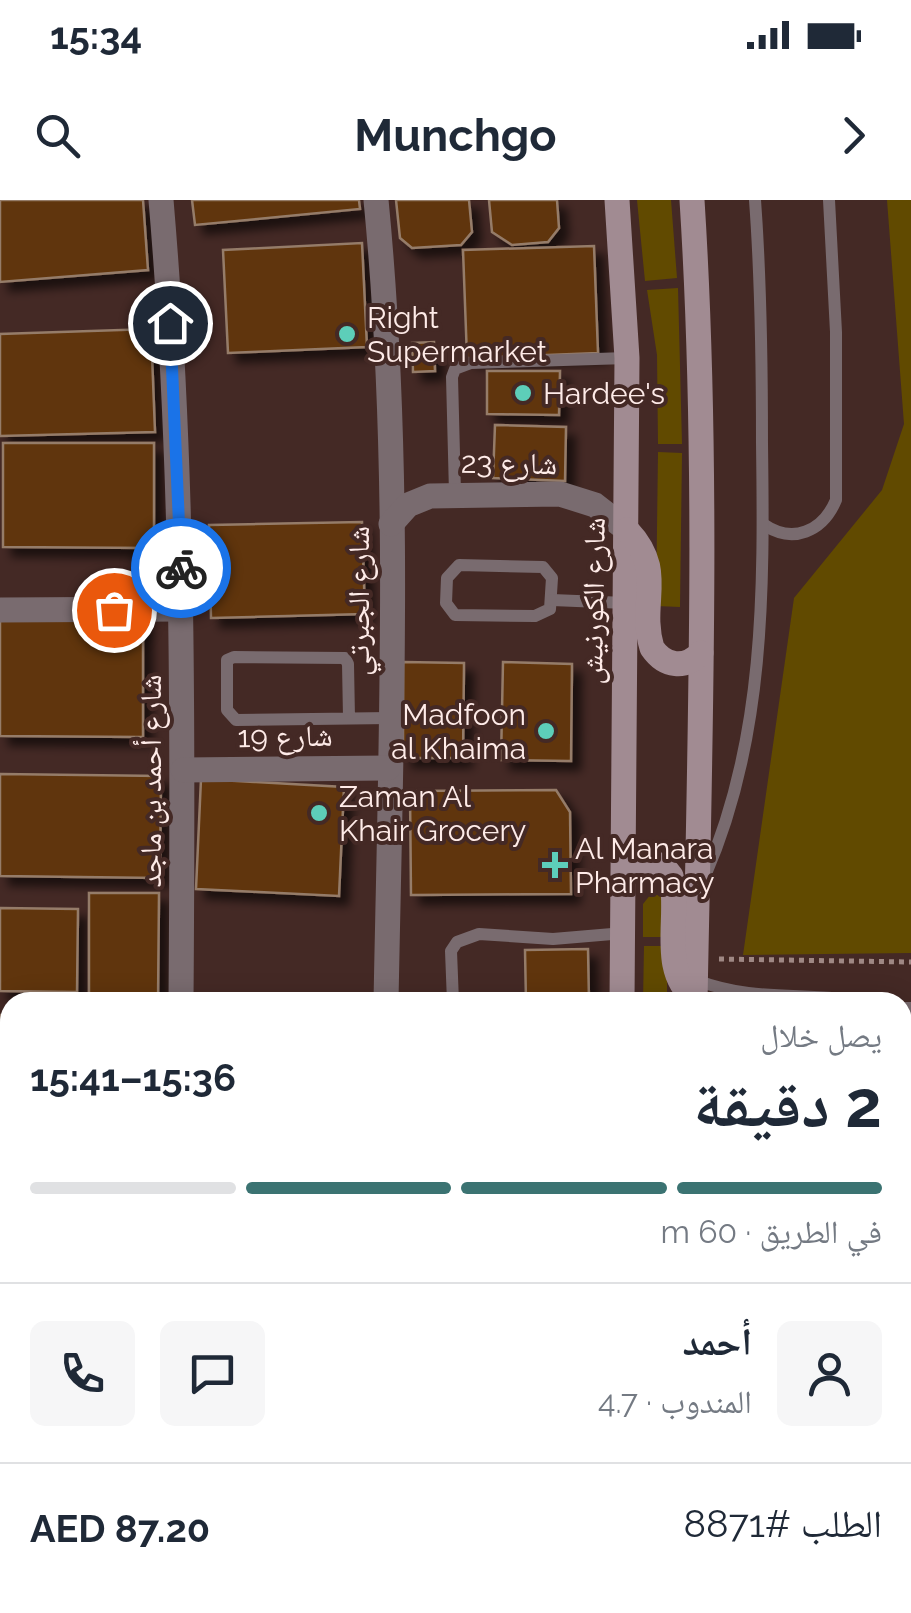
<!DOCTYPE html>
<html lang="ar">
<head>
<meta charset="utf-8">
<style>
  :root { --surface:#fff; --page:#f6f6f7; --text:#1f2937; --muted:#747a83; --line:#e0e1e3; --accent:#3b7372 }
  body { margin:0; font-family:Raleway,"Noto Naskh Arabic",sans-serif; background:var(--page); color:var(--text); direction:rtl; height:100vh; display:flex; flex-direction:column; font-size:38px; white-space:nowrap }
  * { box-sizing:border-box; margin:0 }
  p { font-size:32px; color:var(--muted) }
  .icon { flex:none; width:55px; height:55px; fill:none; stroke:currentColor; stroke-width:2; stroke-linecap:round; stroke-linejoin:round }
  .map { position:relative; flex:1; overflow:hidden; direction:ltr }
  .details { position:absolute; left:0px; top:792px; width:912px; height:622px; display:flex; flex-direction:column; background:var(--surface); border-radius:30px 30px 0 0; box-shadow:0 5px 25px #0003; direction:rtl }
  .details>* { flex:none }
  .pin { position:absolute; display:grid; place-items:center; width:85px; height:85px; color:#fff; margin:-42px; border:5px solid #fff; border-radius:50%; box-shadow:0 2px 10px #0007 }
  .courier { position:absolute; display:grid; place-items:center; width:100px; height:100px; margin:-50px; border:8px solid #1a73e8; border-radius:50%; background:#fff; color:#222; box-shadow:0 2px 12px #0007 }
  .headline em { font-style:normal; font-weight:700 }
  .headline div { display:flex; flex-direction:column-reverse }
  .headline { display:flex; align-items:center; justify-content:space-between; height:170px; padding:0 30px }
  h1 { font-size:65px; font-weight:700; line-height:75px }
  .bar { display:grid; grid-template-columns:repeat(4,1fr); gap:15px 10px; align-content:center; height:120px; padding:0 30px }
  .bar i { height:12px; border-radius:8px; background:var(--line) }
  .bar .active { background:var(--accent) }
  .bar p { grid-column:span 4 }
  .line { display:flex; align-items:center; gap:25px; padding:0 30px; border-top:2px solid var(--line) }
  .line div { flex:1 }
  .round { display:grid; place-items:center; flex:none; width:105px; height:105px; border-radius:15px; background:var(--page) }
  .status { display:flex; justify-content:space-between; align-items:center; height:70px; padding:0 50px; background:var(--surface); direction:ltr }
  .status svg { height:28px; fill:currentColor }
  header { display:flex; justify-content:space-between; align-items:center; height:130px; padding:0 30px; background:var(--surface); font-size:45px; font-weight:700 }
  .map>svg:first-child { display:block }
</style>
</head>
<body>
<div class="status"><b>15:34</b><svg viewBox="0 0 49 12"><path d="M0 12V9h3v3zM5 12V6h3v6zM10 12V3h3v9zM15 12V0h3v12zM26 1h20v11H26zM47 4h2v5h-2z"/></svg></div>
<header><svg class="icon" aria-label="forward" viewBox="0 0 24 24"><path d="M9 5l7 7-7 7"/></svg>Munchgo<svg class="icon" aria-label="search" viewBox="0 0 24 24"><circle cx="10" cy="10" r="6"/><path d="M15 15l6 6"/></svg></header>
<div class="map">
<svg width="911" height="1413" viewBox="0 0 911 1413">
  <defs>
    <filter id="shadow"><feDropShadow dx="9" dy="9" stdDeviation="5" flood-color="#0009"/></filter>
  </defs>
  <rect width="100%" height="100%" fill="#442925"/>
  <g fill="#614a00">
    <polygon points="637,0 671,0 677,78 645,81"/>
    <polygon points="887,0 911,0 911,753 743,755 794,398 882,290 904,224"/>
    <polygon points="678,88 682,244 658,244 657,155 647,90"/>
    <polygon points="658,252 682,253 680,407 656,406"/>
    <polygon points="651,694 663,696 667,737 643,737 643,704"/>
    <polygon points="644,746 667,746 667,802 643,802"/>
    <polygon points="903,1309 911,1311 911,1413 775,1413 777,1405 902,1405"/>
  </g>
  <g fill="#61350b" stroke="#957c69" stroke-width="2.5" filter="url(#shadow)">
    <polygon points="0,0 143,0 148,70 0,82"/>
    <polygon points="192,0 359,0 360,9 195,25"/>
    <polygon points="396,0 469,0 472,32 461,45 412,48 400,38"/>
    <polygon points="489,0 557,0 559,28 548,42 512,45 492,32"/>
    <polygon points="362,43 367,147 228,153 223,50"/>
    <polygon points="594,46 598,153 467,158 463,50"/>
    <polygon points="151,129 155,232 0,236 0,134"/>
    <polygon points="434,142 435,171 413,172 412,143"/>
    <polygon points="487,171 560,171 559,215 487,214"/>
    <polygon points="495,225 566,227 565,281 493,278"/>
    <polygon points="3,243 154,243 154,348 3,347"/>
    <polygon points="362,322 365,414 211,418 209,325"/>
    <polygon points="0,420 143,421 143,537 0,536"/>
    <polygon points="403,462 464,463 463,558 403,558"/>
    <polygon points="503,462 572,464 571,561 501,560"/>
    <polygon points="0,574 161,576 160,678 0,676"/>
    <polygon points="201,579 344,587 339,696 196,689"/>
    <polygon points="556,590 570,612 571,694 411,695 410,591"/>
    <polygon points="89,693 159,693 158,802 89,802"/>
    <polygon points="0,708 78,709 77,792 0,791"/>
    <polygon points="588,749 589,802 526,802 525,750"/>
    <polygon points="0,815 10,815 10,930 0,929"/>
    <polygon points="4,942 10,943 10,1049 0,1048"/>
  </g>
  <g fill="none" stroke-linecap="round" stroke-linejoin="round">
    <polyline stroke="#9f8884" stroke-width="5" stroke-dasharray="5 5" stroke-linecap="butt" points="719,759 911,762"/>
    <g stroke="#796b6f" stroke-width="12">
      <polyline points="455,293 452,177 455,169 471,163 627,158"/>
      <path d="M763,324C793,345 823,331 836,300V132L829,0"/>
      <polygon points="459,365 543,367 552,378 550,409 535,416 455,415 446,403 447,378"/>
      <polyline points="552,400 626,403"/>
      <polyline points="349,518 348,464 345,458 234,457 227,460 227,510 236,520 390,518"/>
      <path d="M705,676C765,539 764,389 762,243C762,162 761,81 755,0"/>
      <path d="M696,780C756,803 806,791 866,802"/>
      <polyline points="453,802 451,751 457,742 479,734 553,739 624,733"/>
      <polyline points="902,808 911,808"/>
      <polyline points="902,818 911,825"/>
      <polyline points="902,1112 911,1095"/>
      <polyline points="902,1252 911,1258"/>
      <polyline points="119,1411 179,1412"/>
      <polyline points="40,1413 41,1405"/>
    </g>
    <g stroke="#796b6f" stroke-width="25">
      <path d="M161,0C184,267 183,535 181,802"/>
      <path d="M376,0C402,266 391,535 386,802"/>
      <polyline points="391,324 408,305 430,296 560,294 595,305 627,330"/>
      <polyline points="0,410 182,409"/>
      <polyline points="183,570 388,568"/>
      <polyline points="0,1204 10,1203"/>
      <polyline points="544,1405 581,1413"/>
      <polyline points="195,1413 210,1405"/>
      <polyline points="382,1413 382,1405"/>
    </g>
    <g stroke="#a18b92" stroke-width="25">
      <polyline points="617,0 627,158 622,802"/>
      <path d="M692,0C709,267 700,535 695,802"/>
      <path d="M627,330C667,372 638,401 652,448C665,467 685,469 701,453"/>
      <path d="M625,676C639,658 658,658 671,676C681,714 658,771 695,798"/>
      <polyline points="619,1413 619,1405"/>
      <polyline points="694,1413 694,1405"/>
    </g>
  </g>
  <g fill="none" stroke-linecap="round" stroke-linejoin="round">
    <polyline stroke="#bda7a4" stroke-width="10" stroke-dasharray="0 18" points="114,410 182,408 181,368"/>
    <polyline stroke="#1a73e8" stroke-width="12" points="170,123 181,368"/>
  </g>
  <g fill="#5dceb9" stroke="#442925" stroke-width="4">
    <circle cx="347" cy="134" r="10"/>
    <circle cx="523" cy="193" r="10"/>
    <circle cx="546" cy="531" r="10"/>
    <circle cx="319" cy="613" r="10"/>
    <path d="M550 650h10v10h10v10h-10v10h-10v-10h-10v-10h10z"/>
  </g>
  <g text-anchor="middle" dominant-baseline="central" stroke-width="8" stroke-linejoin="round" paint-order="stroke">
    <g font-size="30" fill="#feebe8" stroke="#442925" text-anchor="start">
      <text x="367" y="117">Right<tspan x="367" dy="34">Supermarket</tspan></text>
      <text x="543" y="193">Hardee's</text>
      <text x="526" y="514" text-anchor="end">Madfoon<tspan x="526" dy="34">al Khaima</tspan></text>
      <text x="339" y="596">Zaman Al<tspan x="339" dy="34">Khair Grocery</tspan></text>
      <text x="575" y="648">Al Manara<tspan x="575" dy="34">Pharmacy</tspan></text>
    </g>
    <g font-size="30" fill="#feebe8" stroke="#442925">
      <text transform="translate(509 263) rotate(1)">شارع 23</text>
      <text transform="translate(358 401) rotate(-90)">شارع الجبرتي</text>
      <text transform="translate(593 401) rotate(-89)">شارع الكورنيش</text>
      <text transform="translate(285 536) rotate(-1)">شارع 19</text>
      <text transform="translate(150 581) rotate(-90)">شارع أحمد بن ماجد</text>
    </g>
  </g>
</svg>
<div class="pin" style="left:114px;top:410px;background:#ea580c"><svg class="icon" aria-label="bag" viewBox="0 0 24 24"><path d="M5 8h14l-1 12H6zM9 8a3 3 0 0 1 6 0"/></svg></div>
<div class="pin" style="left:170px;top:123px;background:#1f2937"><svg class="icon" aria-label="home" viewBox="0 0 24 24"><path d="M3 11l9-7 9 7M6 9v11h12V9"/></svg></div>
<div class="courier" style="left:181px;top:368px"><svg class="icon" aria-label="bike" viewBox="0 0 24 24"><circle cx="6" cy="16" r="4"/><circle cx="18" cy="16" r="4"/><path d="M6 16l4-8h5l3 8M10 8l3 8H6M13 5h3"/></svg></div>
<section class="details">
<div class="headline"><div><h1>2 دقيقة</h1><p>يصل خلال</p></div><em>15:36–15:41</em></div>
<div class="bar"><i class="active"></i><i class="active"></i><i class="active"></i><i></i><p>في الطريق · 60 m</p></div>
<div class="line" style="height:180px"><a class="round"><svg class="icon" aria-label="person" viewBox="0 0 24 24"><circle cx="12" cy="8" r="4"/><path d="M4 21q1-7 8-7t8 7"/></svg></a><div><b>أحمد</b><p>المندوب · 4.7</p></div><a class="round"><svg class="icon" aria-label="chat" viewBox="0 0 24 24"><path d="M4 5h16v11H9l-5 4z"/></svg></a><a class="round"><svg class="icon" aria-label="phone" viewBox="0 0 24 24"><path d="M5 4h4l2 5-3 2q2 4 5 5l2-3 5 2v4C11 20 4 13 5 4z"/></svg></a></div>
<div class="line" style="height:130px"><div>الطلب #8871</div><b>AED 87.20</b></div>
</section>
</div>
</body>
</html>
